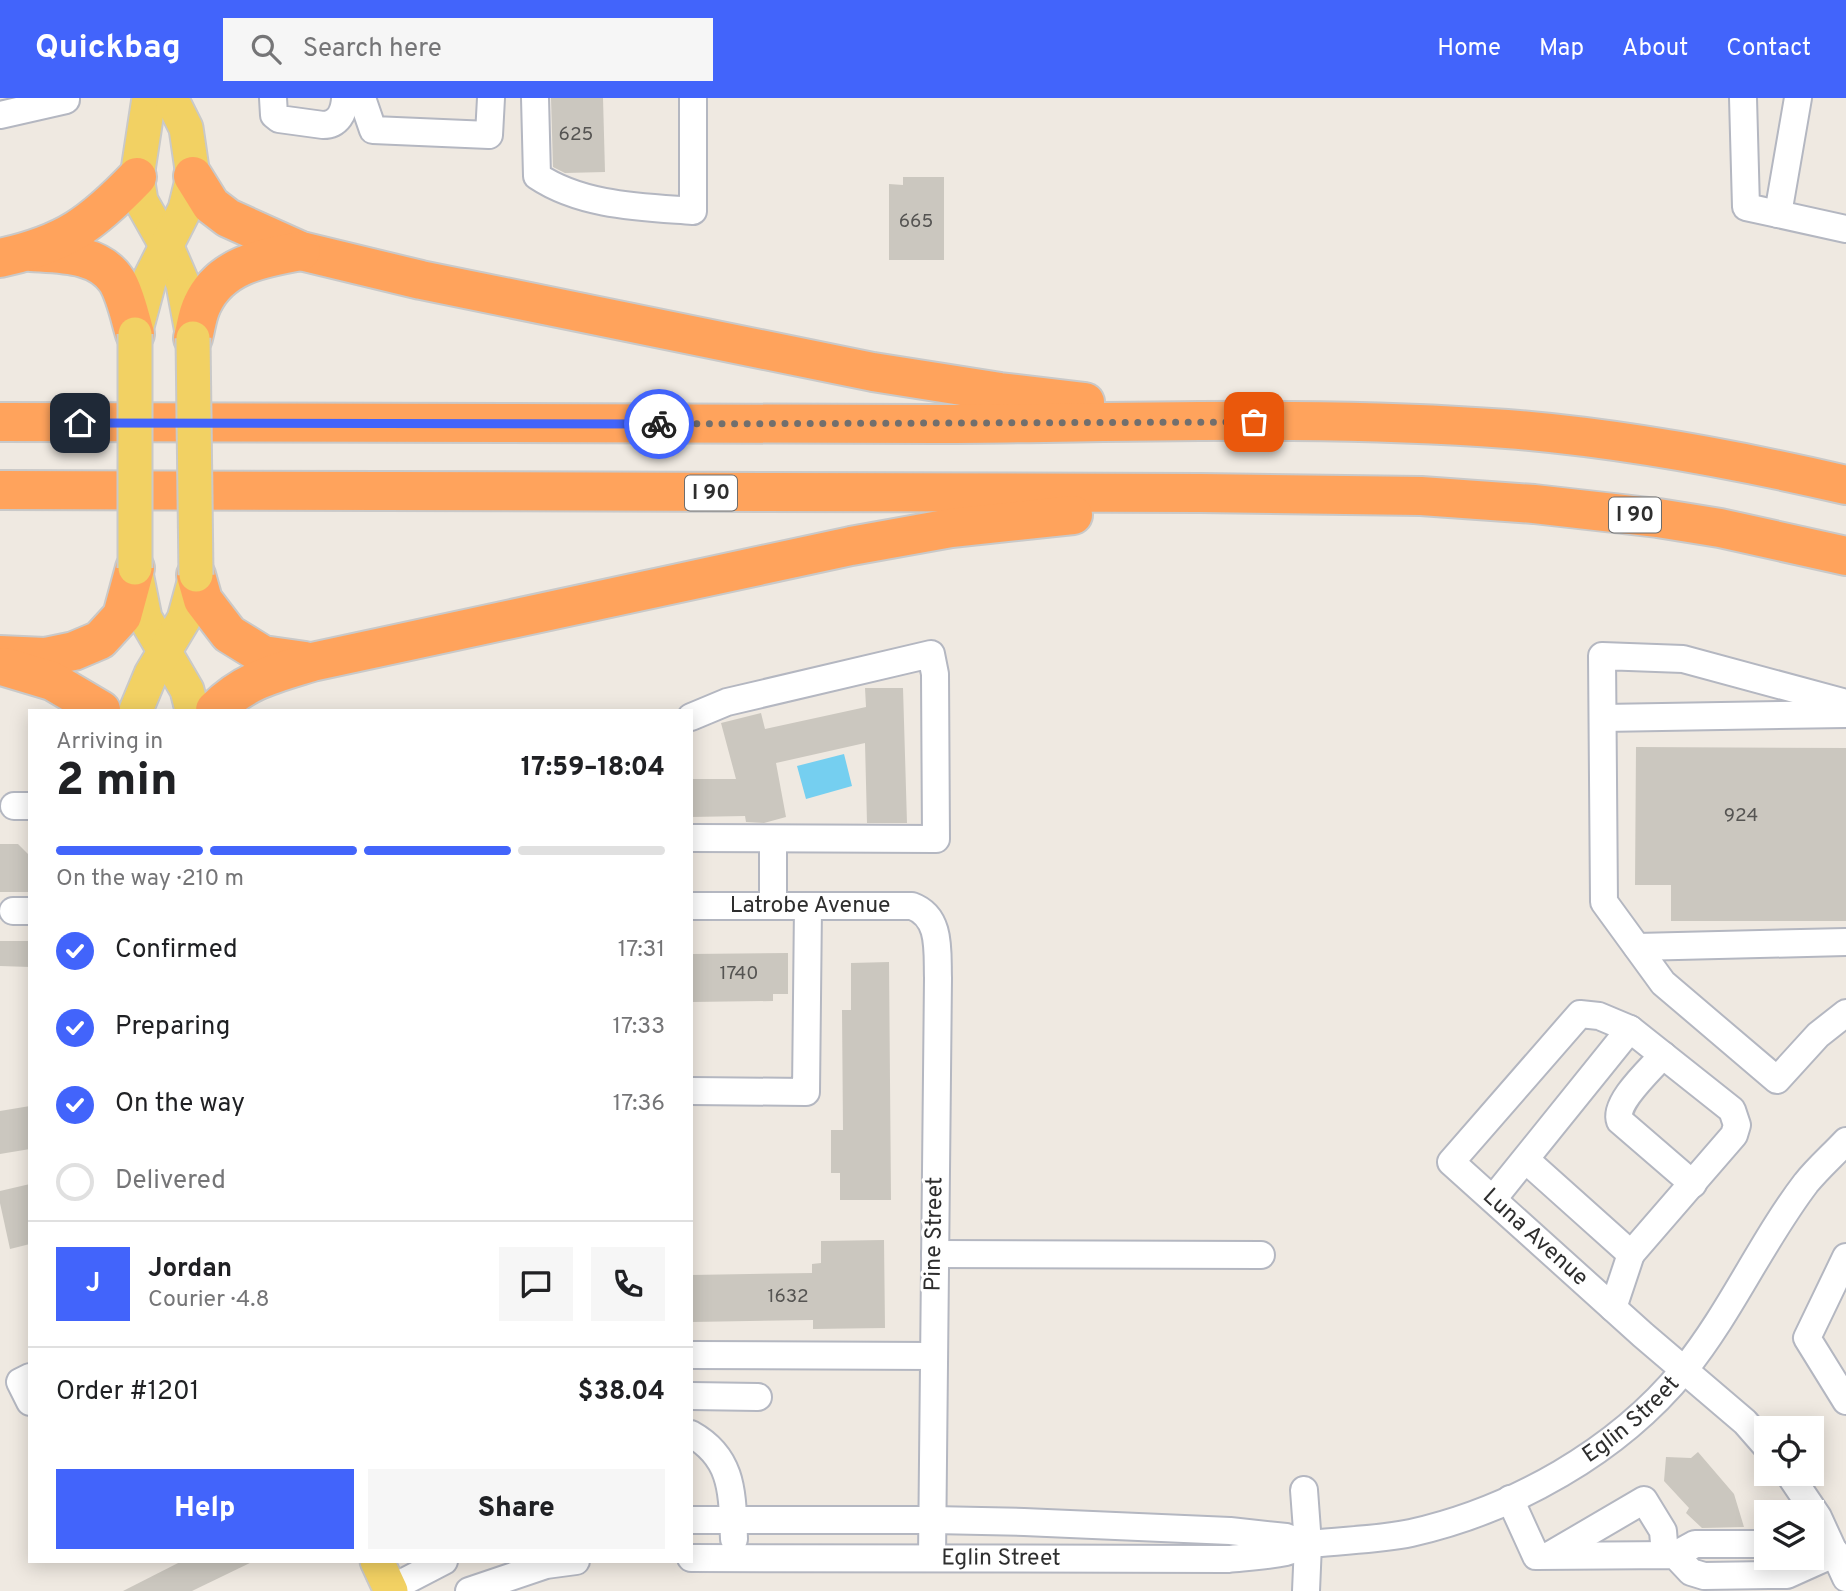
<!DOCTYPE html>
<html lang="en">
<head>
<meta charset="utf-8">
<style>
  :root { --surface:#fff; --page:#f6f6f6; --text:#202124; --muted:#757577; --line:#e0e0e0; --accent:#4264fb }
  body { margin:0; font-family:Overpass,sans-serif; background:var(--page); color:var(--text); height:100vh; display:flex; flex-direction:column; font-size:26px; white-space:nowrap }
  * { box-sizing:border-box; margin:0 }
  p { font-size:23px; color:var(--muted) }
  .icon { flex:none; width:38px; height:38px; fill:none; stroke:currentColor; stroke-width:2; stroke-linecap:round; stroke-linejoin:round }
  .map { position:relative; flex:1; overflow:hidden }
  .side { position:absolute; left:28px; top:611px; width:665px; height:854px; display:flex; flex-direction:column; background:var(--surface); border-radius:0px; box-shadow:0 4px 18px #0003 }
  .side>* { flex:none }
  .controls { position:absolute; left:1754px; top:1318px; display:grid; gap:14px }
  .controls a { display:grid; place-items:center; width:70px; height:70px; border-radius:0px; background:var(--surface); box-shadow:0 4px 18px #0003; font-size:35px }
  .pin { position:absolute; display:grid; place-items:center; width:60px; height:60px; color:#fff; margin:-30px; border-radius:14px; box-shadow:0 4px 10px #0006 }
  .courier { position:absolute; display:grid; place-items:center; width:70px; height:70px; margin:-35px; border:5px solid #4264fb; border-radius:50%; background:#fff; color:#222; box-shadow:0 2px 9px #0007 }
  .overview em { font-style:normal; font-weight:800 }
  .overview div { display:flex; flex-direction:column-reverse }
  .overview { display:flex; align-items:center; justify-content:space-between; height:119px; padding:0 28px }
  h1 { font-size:46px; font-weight:800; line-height:52px }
  .bar { display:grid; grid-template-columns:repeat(4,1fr); gap:10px 7px; align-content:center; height:84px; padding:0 28px }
  .bar i { height:9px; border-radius:5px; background:var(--line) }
  .bar .active { background:var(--accent) }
  .bar p { grid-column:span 4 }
  .line { display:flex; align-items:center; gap:18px; padding:0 28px; border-top:2px solid var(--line) }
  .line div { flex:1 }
  .round { display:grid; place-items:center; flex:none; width:74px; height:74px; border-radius:0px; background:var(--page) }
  ol { padding:0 28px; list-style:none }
  li { display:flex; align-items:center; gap:21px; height:77px }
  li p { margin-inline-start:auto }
  li .icon { padding:7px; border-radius:50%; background:var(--accent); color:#fff; stroke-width:4 }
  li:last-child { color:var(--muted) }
  li i { width:38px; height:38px; border:4px solid var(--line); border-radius:50% }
  .button { display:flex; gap:14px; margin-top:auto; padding:14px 28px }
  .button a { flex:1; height:80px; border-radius:0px; background:var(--accent); color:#fff; font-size:28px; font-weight:800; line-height:80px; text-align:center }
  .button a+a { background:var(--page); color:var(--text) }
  header { display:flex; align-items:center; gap:42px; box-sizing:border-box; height:98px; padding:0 35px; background:var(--accent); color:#fff }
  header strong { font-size:33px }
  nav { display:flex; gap:38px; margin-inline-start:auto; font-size:24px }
  .search { width:490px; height:63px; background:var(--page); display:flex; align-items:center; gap:18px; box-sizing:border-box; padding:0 24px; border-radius:0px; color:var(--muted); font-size:26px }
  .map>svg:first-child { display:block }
</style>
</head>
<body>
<header>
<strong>Quickbag</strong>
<div class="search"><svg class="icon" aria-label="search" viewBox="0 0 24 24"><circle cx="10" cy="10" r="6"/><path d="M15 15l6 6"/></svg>Search here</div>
<nav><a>Home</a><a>Map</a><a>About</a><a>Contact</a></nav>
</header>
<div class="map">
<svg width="1846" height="1493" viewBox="0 0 1846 1493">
  <rect width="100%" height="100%" fill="#efe9e1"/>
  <polygon fill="#75cff0" points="844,656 852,688 806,701 797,668"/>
  <g fill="#cbc7bf">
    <polygon points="551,0 603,0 605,74 565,75 553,69"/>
    <polygon points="903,79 944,79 944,162 889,162 889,86 903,87"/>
    <polygon points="865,590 903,590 907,725 867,725 865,645 776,665 786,719 764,725 746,724 745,718 691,719 691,681 736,681 721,625 761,615 765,631 866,609"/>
    <polygon points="1636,649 1846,650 1846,823 1671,823 1671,787 1635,787"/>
    <polygon points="0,746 18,746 30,758 30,794 0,794"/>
    <polygon points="0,843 30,843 30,869 0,868"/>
    <polygon points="788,855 788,896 773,896 773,903 691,904 691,856"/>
    <polygon points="889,864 891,1102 840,1102 840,1075 831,1075 831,1032 843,1032 842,912 851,912 851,865"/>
    <polygon points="30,1008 30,1051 0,1056 0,1013"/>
    <polygon points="30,1086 30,1146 10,1151 0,1105 0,1093"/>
    <polygon points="884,1142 885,1230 813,1231 813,1222 691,1224 691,1177 812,1175 812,1166 821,1165 821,1143"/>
    <polygon points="1698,1354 1734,1396 1744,1429 1702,1430 1686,1415 1689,1410 1664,1383 1666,1359 1691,1360"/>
    <polygon points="182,1463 254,1463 192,1493 123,1493"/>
  </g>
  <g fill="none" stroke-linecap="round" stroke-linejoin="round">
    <g stroke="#b4b7c1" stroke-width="30">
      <g id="minor">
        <path d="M273,0L274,17L279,21L323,27C338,27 344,15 345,1"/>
        <polyline points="362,0 373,32 489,37 491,0"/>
        <path d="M535,0L537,78C582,108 641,109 693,113V0"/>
        <polyline points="1743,0 1746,109 1846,131"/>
        <polyline points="0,17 66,2 66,0"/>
        <polyline points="1778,116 1798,0"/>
        <polyline points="1846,605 1683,561 1602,558 1604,804 1663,885 1777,982 1818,937 1846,915"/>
        <polyline points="691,619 727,604 931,556 935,576 936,741 691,740"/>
        <polyline points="1603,620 1846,616"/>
        <polyline points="14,708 30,708"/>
        <path id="s1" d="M691,808H912C942,819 937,854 938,880L932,1460"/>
        <polyline points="773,808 773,741"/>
        <polyline points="13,813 30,813"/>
        <polyline points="1637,849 1846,844"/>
        <path id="s2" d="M1630,931L1599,918L1580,916L1451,1064L1643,1237L1745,1324L1766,1348"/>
        <path d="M1663,957C1651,971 1613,1005 1620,1023L1693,1086"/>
        <polyline points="691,993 806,994 808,808"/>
        <polyline points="1493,1101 1630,931 1732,1012 1737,1027 1734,1037 1631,1156 1526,1062"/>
        <polyline points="935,1156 1261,1157"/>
        <polyline points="1846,1159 1807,1240 1846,1303"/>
        <polyline points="1613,1210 1631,1156"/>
        <polyline points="691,1257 934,1258"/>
        <polyline points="30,1279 20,1284 30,1304"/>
        <polyline points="691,1298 758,1299"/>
        <path d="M691,1336C734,1360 732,1396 734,1441"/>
        <polyline points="1789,1376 1818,1419 1846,1480"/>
        <polyline points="1304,1392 1308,1446 1306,1493"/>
        <polyline points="1510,1401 1536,1458 1675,1457 1691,1474 1704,1478 1769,1477 1787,1477 1836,1455"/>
        <polyline points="691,1422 933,1422 1024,1424 1230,1433 1286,1439 1306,1446"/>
        <polyline points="1550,1457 1644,1402 1663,1433 1665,1457"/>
        <polyline points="1675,1457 1695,1446 1761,1446 1766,1448"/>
        <path id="s3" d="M691,1460L1228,1461C1247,1459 1266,1458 1286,1454C1294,1452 1302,1447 1311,1446C1344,1442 1377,1442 1411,1435C1513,1412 1617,1354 1684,1272C1731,1214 1761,1144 1806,1085C1818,1070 1833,1057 1846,1043"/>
        <polyline points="390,1491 444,1463"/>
        <polyline points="469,1493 546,1467 576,1463"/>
      </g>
    </g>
    <g stroke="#c9c9c9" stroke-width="37">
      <g id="major">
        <polyline points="149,0 137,79 141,103 167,149 183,186 193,240"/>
        <polyline points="135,236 150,180 185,111 193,78 186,30 171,0"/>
        <polyline points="135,470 145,520 187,592 192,612"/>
        <polyline points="136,612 151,576 184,521 196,477"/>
        <polyline points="377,1463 391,1493"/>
      </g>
    </g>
    <g stroke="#c9c9c9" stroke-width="42">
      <g id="highway">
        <polyline points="193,78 211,107 228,120 301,153 421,182 873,274 1000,294 1085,304"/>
        <path d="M31,154C62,156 99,155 117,183C126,198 130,220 135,236"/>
        <path d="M0,160C65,146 92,126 137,79"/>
        <path d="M193,240C196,229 197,217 202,207C220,167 262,160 301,153"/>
        <path d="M0,324C313,326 626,326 939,326C1128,325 1318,317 1507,331C1621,340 1734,361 1846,387"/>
        <polyline points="0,392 1201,395 1421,398 1534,406 1658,420 1720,430 1846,458"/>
        <polyline points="196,477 203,502 229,536 263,557 305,563"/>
        <polyline points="0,557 45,559 74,553 100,542 122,518 135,470"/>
        <polyline points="5,569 52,583 101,612"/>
        <path d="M215,612C245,582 273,576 312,564L851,448L951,430L1073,417"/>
      </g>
    </g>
    <use href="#minor" stroke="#fff" stroke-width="26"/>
    <use href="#major" stroke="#f2d163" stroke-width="33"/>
    <use href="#highway" stroke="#ffa35c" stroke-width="38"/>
    <g stroke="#c9c9c9" stroke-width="37" stroke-linecap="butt">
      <g id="major-bridge">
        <polyline points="135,236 135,470"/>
        <polyline points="193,240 196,477"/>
      </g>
    </g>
    <use href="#major-bridge" stroke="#f2d163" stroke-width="33"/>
  </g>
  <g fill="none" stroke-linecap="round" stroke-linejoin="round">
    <polyline stroke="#726f6d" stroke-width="7" stroke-dasharray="0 12.6" points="659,326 1254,324"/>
    <polyline stroke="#4264fb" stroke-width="9" points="80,325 659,326"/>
  </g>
  <g text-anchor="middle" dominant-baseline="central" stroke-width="6" stroke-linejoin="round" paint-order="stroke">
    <g font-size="19" fill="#555452">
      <text x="576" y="37">625</text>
      <text x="916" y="124">665</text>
      <text x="1741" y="718">924</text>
      <text x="739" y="876">1740</text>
      <text x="788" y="1199">1632</text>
    </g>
    <g fill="#fff" stroke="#6d6d6d" stroke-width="2">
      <rect x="685" y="377.5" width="52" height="35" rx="5"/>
      <rect x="1609" y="399.5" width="52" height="35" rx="5"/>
    </g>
    <g font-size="21" font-weight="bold" fill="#2e2e2e">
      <text x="711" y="395">I 90</text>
      <text x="1635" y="417">I 90</text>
    </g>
    <g font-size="23" fill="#2e2e2e" stroke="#fff">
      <text stroke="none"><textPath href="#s1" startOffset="119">Latrobe Avenue</textPath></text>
      <text transform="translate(935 1136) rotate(-89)">Pine Street</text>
      <text stroke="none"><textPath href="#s2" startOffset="362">Luna Avenue</textPath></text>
      <text stroke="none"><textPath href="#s3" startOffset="973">Eglin Street</textPath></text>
      <text stroke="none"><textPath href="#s3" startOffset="310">Eglin Street</textPath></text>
    </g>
  </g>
</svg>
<div class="controls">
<a><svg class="icon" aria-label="locate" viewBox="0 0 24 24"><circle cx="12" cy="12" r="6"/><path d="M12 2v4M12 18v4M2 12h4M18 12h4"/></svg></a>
<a><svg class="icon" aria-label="layers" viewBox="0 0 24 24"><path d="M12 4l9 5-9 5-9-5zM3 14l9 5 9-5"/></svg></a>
</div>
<div class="pin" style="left:1254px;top:324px;background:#ea580c"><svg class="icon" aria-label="bag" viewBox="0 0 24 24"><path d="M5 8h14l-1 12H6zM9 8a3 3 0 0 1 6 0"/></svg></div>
<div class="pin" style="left:80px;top:325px;background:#1f2937"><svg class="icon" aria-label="home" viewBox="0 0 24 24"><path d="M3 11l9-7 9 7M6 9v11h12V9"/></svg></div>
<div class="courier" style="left:659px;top:326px"><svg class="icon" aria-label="bike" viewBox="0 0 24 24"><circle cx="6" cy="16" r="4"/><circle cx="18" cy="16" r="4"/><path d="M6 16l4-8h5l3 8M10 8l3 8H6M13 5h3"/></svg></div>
<section class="side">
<div class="overview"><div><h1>2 min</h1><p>Arriving in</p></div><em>17:59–18:04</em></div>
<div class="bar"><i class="active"></i><i class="active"></i><i class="active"></i><i></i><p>On the way · 210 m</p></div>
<ol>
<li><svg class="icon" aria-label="check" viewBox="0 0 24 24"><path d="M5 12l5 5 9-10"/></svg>Confirmed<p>17:31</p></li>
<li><svg class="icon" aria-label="check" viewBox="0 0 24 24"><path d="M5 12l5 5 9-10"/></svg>Preparing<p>17:33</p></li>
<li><svg class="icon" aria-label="check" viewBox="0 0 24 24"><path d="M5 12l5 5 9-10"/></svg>On the way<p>17:36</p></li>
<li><i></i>Delivered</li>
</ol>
<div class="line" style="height:126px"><b class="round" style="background:var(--accent);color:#fff">J</b><div><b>Jordan</b><p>Courier · 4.8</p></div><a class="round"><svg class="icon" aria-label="chat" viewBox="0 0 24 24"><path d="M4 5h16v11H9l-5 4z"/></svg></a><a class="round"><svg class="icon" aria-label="phone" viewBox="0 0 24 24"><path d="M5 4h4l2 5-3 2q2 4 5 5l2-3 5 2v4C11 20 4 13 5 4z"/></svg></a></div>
<div class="line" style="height:91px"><div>Order #1201</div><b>$38.04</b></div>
<div class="button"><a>Help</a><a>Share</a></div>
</section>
</div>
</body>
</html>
